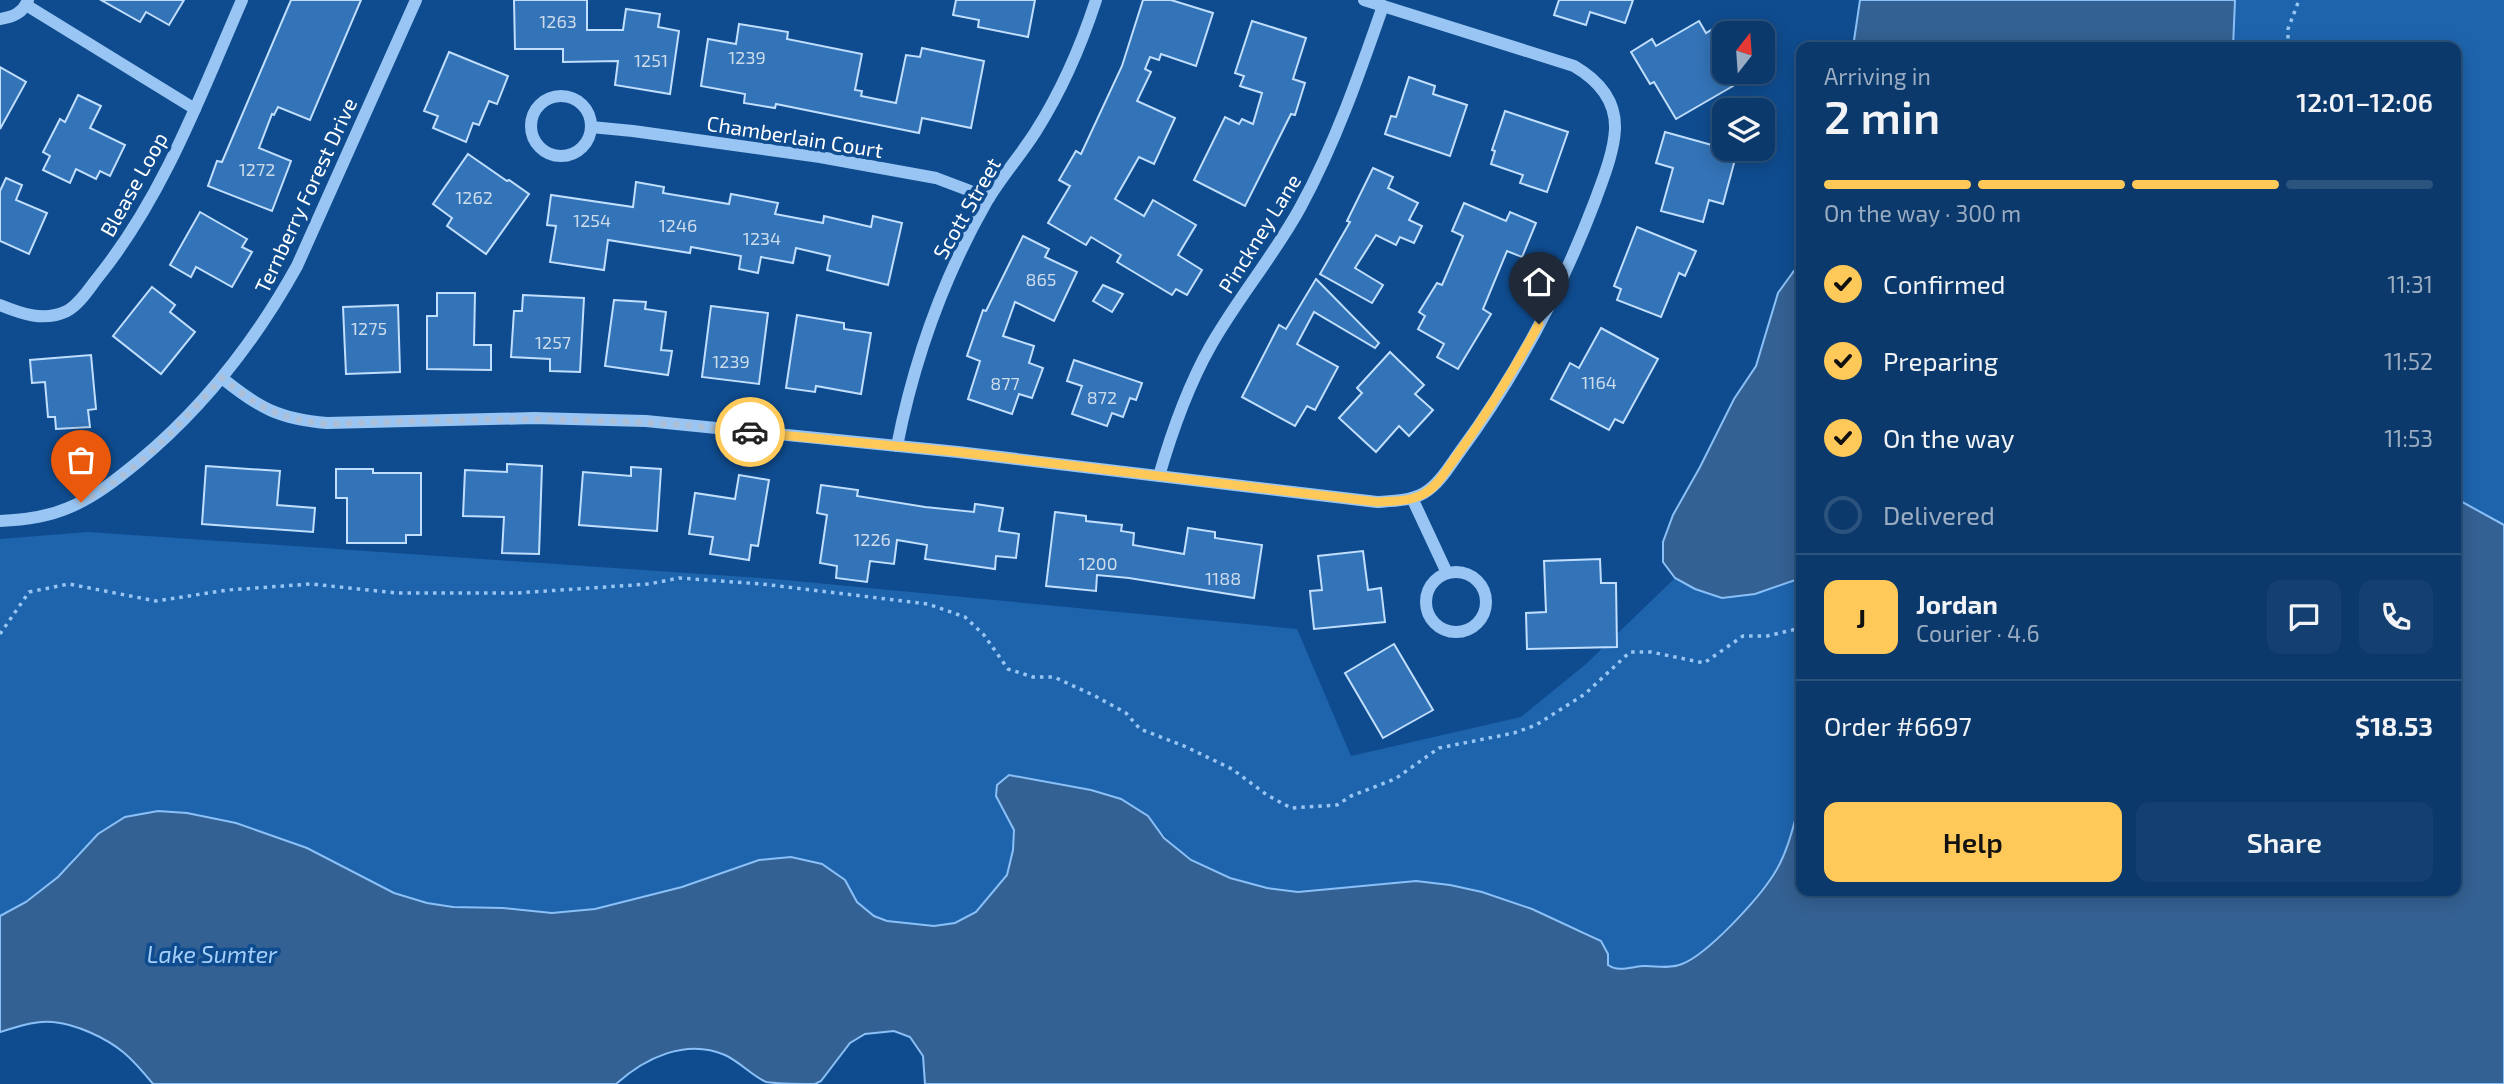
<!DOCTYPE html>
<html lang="en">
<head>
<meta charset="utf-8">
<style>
  :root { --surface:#0b396b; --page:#144071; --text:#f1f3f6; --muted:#9aacc1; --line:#2b537e; --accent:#ffc95a }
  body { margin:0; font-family:"Exo 2",sans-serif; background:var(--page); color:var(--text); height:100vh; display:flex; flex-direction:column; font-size:26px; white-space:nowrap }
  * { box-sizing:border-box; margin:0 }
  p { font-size:23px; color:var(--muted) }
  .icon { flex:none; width:38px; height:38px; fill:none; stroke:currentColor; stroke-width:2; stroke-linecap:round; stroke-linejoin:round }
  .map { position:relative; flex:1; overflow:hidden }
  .sheet { position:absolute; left:1796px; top:42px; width:665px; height:854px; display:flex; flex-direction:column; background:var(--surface); border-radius:14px; box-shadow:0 4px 18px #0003,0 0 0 2px var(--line) }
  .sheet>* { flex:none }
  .needle { width:46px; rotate:17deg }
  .fabs { position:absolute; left:1712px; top:21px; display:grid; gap:14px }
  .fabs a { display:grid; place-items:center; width:63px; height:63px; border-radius:14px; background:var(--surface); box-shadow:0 4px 18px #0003,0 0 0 2px var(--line); font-size:35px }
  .pin { position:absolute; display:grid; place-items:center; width:60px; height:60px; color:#fff; margin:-72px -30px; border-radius:50% 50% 50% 0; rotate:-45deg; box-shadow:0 0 7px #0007 }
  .pin .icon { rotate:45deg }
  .courier { position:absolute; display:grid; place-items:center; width:70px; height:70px; margin:-35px; border:5px solid #ffc95a; border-radius:50%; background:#fff; color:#222; box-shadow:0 2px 9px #0007 }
  .headline em { font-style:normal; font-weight:600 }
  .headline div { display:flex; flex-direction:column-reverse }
  .headline { display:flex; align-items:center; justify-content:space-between; height:119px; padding:0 28px }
  h1 { font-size:46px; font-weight:600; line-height:52px }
  .bar { display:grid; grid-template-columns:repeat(4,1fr); gap:10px 7px; align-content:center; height:84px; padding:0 28px }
  .bar i { height:9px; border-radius:5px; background:var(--line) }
  .bar .active { background:var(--accent) }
  .bar p { grid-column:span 4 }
  .line { display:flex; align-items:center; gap:18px; padding:0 28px; border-top:2px solid var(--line) }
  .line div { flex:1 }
  .round { display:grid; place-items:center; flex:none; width:74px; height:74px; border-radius:14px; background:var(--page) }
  ol { padding:0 28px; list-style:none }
  li { display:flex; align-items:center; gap:21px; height:77px }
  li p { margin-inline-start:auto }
  li .icon { padding:7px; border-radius:50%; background:var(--accent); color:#111; stroke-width:4 }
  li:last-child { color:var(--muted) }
  li i { width:38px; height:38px; border:4px solid var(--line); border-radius:50% }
  .button { display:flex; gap:14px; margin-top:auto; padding:14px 28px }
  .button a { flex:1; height:80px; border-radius:14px; background:var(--accent); color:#111; font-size:28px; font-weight:600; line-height:80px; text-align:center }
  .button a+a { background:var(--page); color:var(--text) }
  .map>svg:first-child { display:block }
</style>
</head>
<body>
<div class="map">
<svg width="2504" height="1084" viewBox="0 0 2504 1084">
  <rect width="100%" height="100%" fill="#0f4c8f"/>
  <g fill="#1e64ad">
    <polygon points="2235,0 2504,0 2504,525 2455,498 2455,47 2233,47"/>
    <path d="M88,532L774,579L1297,629L1351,756L1521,717L1586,664L1675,578L1695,589L1801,578V798L1788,843L1774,873L1747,907L1708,947L1683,964L1669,967L1640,966L1613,969L1608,965C1609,937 1585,932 1562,923C1517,903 1465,880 1415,882C1366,883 1316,898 1267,888C1216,878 1179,858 1148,816L997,785L996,795L1014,830L1013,850L1007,875L976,912L956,923L934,926L887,921L874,916L857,902L844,880L822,864L759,860L682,887L595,909L552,913L503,908L453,907L427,903L394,893L307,848L236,823L187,813L159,811L125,817L78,853L58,877L26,902L0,916V539Z"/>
  </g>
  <g fill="#346193" stroke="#8ac0f7" stroke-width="2">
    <polygon points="1860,0 2235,0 2233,47 1853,47"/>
    <polygon points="1801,256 1801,578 1755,594 1722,598 1695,589 1675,578 1663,562 1663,542 1673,515 1700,467 1734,399 1756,366 1778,293 1796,268"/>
    <path d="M2455,498L2504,525V1084H925L923,1056L910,1037L894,1031L865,1034L850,1043L821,1081L815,1084C801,1084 778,1084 766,1082C751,1075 740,1062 725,1055C686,1038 645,1058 616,1084H153C144,1073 134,1061 123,1052C106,1038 76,1024 53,1022C35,1020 17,1027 0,1032V916L26,902L58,877L98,834L125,817L158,811L187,813L236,823L307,848L394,893L427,903L453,907L503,908L552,913L595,909L682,887L759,860L791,857L822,864L845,880L857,902L874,916L887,921L934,926L955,923L976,912L1007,875L1013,850L1014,830L996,796L997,785L1009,775L1091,790L1121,799L1148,816L1164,838L1191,860L1230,878L1267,888L1298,892L1416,881L1450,885L1482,892L1532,909L1601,941L1608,954V965C1620,973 1632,966 1645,966C1657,966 1670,969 1682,964C1708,954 1758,899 1774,874C1788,852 1794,824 1801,798V891H2455Z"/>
  </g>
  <g fill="#3373b7" stroke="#c0defe" stroke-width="2">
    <polygon points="101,0 184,0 169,25 146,12 140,22"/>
    <polygon points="291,0 361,0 310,120 278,107 274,115 272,114 259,148 291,161 272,211 208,186 217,161 222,162"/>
    <polygon points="514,0 587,0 587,30 623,30 626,9 660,14 658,27 679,31 670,94 615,85 618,61 563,62 563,49 515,49"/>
    <polygon points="956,0 1035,0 1028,37 978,27 979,20 953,15"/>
    <polygon points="1143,0 1171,0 1213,13 1196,66 1161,54 1159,60 1150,57 1145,69 1151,72 1137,101 1175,118 1154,164 1139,157 1115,199 1144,216 1153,200 1196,225 1178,255 1202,270 1187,295 1176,289 1172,295 1117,262 1121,255 1091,237 1086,245 1048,223 1070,186 1059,180 1076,151 1081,154 1122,66"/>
    <polygon points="1559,0 1633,0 1625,23 1590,12 1586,25 1554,15"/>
    <polygon points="1252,21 1306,38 1293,79 1305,83 1295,115 1291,114 1245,206 1194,180 1225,117 1239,124 1242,119 1253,124 1262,93 1240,86 1244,76 1235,73"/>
    <polygon points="1699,21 1706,33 1716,27 1724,40 1724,45 1713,52 1733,86 1676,119 1654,82 1650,84 1631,52 1652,39 1656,46"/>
    <polygon points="739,24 788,32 787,39 862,54 855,90 862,91 861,96 896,103 906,55 920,57 922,48 984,61 971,128 922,118 919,133 776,104 775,108 744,103 745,94 701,86 708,39 736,44"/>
    <polygon points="449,52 508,76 497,104 489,101 479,125 473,123 466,142 433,128 438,116 424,111"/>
    <polygon points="0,67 26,82 0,129"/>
    <polygon points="1409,77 1435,86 1433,94 1467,105 1450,156 1385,134 1391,116 1396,117"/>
    <polygon points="78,95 101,106 90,128 125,145 110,176 100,171 96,179 76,169 70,183 43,170 50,156 43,152 60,119 65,122"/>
    <polygon points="1505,111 1568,132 1547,192 1520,183 1523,175 1491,164 1495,151 1492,150"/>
    <polygon points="1665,132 1737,152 1723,204 1709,200 1703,222 1661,211 1673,168 1656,163"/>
    <polygon points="468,154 507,181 509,180 529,194 486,254 447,226 452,218 433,204"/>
    <polygon points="1373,168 1393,177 1388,188 1418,203 1409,220 1422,226 1414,243 1400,237 1396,245 1376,235 1355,268 1383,285 1372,303 1320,274 1350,222 1347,221"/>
    <polygon points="6,178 22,185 16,200 47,213 29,254 0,241 0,191"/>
    <polygon points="636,182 664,187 663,193 729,204 731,194 778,203 775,214 823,223 824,216 871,227 873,216 902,223 888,285 827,270 830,256 796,248 793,263 761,257 758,273 739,269 741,256 691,247 690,253 608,240 604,270 550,262 556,226 547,225 551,195 633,207"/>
    <polygon points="1464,203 1506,221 1510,212 1536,223 1522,257 1507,251 1483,309 1491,314 1458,369 1437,357 1444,344 1418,329 1425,316 1419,312 1437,283 1442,285 1463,236 1452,231"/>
    <polygon points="200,212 247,239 242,247 252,252 232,287 196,267 191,277 170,265"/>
    <polygon points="1637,227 1696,251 1685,276 1679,273 1661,317 1617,300 1621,289 1614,286"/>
    <polygon points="1023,236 1049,249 1045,257 1077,272 1054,321 1015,302 1003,336 1034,346 1029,363 1043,368 1032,398 1019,394 1012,414 968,399 980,361 967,356 983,310 986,311"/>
    <polygon points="1316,279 1379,343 1375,348 1314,312 1297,344 1338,367 1315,410 1307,406 1295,426 1242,397 1279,325 1286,329"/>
    <polygon points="1103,285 1123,294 1112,312 1093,301"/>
    <polygon points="152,287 175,305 170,312 195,332 161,374 113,336"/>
    <polygon points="437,293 475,293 474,345 491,345 491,370 427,369 427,316 437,316"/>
    <polygon points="523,295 584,298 580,372 550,371 550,359 511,357 514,311 522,311"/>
    <polygon points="614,300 646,302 645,309 666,312 661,350 672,351 668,375 605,366"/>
    <polygon points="398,305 400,372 346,374 343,307"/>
    <polygon points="711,306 768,313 759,384 702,377"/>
    <polygon points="797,315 844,323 844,329 871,333 861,394 816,386 815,392 786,388"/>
    <polygon points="1601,328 1658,359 1623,423 1615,419 1609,430 1551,399 1570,363 1579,368"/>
    <polygon points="1390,352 1424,385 1415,394 1433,410 1409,436 1399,426 1376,452 1339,418 1362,393 1357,388"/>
    <polygon points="91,355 96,409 88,410 90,427 56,429 55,417 48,417 45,382 32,383 30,360"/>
    <polygon points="1074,360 1142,383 1136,400 1130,398 1123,417 1112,413 1107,426 1072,414 1082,386 1067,381"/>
    <polygon points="507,464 542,466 539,554 502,553 504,517 463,516 465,470 507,472"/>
    <polygon points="206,466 280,471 277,505 315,508 313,532 202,524"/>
    <polygon points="631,467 661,469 657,531 579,525 583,472 631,476"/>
    <polygon points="336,469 373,469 373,473 421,473 421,535 406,535 406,543 347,543 347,498 336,498"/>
    <polygon points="739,475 769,480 758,546 751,545 749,560 710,554 713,537 689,534 695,493 735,499"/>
    <polygon points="821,485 858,490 857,496 925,507 974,512 975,504 1003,508 999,531 1019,534 1016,558 996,556 995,569 925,559 927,545 897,540 894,564 870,561 867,582 836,578 837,566 820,563 827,515 817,513"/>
    <polygon points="1055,512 1086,516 1086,521 1122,525 1121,531 1134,533 1133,545 1184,554 1188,528 1215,532 1215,538 1262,545 1254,598 1129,578 1097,575 1096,591 1046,586"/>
    <polygon points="1363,551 1368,590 1381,588 1385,622 1314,629 1310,591 1322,590 1318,556"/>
    <polygon points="1600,559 1601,583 1616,583 1617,647 1527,649 1526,613 1546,612 1544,561"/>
    <polygon points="1394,644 1433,710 1383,738 1345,673"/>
  </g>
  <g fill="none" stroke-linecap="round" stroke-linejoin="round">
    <g stroke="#98c5f3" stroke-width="3.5" stroke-dasharray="3.5 5" stroke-linecap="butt">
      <polyline points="2288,47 2288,29 2299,0"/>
      <polyline points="0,634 29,592 69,584 156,601 228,590 311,584 397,593 517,593 649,584 679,578 762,584 928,604 965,617 984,635 1008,669 1033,677 1054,677 1095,696 1126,713 1140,729 1184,746 1232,769 1267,795 1291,808 1337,805 1351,796 1395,779 1439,748 1514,733 1536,725 1585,694 1630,652 1651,652 1704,663 1743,636 1767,636 1801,628"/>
    </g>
    <g stroke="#98c5f3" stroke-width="12">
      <polyline points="26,5 195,109"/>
      <path d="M0,19C13,17 23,13 28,0"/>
      <circle cx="561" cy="126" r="30"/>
      <polyline points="591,127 633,131 820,157 936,178 989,198"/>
      <path d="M0,305C22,314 44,322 67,311C80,304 90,287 99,276C164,195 201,94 242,0"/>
      <path d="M222,378C259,408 279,419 327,423L534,418L646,421L958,452L1377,502C1393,501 1410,501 1424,493C1439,484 1449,467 1459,453C1516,376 1561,290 1595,201C1603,179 1614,152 1615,129C1616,100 1598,80 1574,66L1364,0"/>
      <path d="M897,446C914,360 943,278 987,201C1001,177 1021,155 1036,131C1062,90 1081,46 1096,0"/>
      <path d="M1159,476C1172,431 1187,388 1210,347C1237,299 1273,257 1300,208C1335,144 1359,75 1383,6"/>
      <polyline points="1412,498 1447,573"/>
      <path d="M0,521C23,520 47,517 68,508C95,497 117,479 139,461C204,407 256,340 297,266L416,0"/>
      <circle cx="1456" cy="602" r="30"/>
    </g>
  </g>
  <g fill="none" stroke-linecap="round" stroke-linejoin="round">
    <path stroke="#abc0d8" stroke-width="7" stroke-dasharray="0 12.6" d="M81,502C137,474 181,423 222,378C259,408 279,419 327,424C470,419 609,414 750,432"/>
    <path stroke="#ffc95a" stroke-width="9" d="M750,432L958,452L1377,502C1393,501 1411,502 1425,493C1437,486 1445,472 1453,461C1485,417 1513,372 1539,324"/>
  </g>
  <g text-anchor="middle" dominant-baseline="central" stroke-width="7" stroke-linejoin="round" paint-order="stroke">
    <g font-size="18" fill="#ccdced">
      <text x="558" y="21">1263</text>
      <text x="747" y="57">1239</text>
      <text x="651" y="60">1251</text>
      <text x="257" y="169">1272</text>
      <text x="474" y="197">1262</text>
      <text x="592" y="220">1254</text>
      <text x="678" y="225">1246</text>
      <text x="762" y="238">1234</text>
      <text x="1041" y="279">865</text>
      <text x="369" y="328">1275</text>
      <text x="553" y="342">1257</text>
      <text x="731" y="361">1239</text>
      <text x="1599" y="382">1164</text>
      <text x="1005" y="383">877</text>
      <text x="1102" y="397">872</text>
      <text x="872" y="539">1226</text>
      <text x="1098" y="563">1200</text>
      <text x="1223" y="578">1188</text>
    </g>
    <g font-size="21" fill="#fff" stroke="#0f4c8f">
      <text transform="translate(795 136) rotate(9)">Chamberlain Court</text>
      <text transform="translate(133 184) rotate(-61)">Blease Loop</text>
      <text transform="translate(305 195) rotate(-65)">Ternberry Forest Drive</text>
      <text transform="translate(966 208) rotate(-60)">Scott Street</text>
      <text transform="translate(1259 233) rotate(-58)">Pinckney Lane</text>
    </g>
    <g font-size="23" font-style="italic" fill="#a4cffa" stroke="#0f4c8f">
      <text x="212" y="954">Lake Sumter</text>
    </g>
  </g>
</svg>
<div class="fabs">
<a><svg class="needle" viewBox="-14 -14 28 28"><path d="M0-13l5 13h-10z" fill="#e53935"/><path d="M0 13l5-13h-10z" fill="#9aacc1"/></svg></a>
<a><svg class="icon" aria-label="layers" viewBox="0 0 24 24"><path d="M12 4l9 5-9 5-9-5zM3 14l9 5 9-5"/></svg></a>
</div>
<div class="pin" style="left:81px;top:502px;background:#ea580c"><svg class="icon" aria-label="bag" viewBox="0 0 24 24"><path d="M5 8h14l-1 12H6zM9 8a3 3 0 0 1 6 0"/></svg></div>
<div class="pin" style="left:1539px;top:324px;background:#1f2937"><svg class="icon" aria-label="home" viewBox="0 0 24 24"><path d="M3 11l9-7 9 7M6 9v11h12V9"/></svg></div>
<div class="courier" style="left:750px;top:432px"><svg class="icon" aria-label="car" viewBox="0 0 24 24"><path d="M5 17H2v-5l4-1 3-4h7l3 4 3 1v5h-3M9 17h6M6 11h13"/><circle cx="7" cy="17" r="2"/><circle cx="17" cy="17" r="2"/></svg></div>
<section class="sheet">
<div class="headline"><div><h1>2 min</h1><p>Arriving in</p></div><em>12:01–12:06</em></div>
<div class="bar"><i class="active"></i><i class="active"></i><i class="active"></i><i></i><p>On the way · 300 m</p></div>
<ol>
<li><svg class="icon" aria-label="check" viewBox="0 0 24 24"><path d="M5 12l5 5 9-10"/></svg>Confirmed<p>11:31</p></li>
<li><svg class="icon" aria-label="check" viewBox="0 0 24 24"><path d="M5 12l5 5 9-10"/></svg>Preparing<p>11:52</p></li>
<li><svg class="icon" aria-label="check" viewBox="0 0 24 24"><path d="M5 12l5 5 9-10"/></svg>On the way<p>11:53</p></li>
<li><i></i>Delivered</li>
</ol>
<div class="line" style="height:126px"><b class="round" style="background:var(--accent);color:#111">J</b><div><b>Jordan</b><p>Courier · 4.6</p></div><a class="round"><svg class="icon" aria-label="chat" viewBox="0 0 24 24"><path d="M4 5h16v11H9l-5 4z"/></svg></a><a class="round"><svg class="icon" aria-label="phone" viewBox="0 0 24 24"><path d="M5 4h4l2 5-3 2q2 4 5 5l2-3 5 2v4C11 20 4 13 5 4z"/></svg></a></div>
<div class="line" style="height:91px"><div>Order #6697</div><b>$18.53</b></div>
<div class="button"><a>Help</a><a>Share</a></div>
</section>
</div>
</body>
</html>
